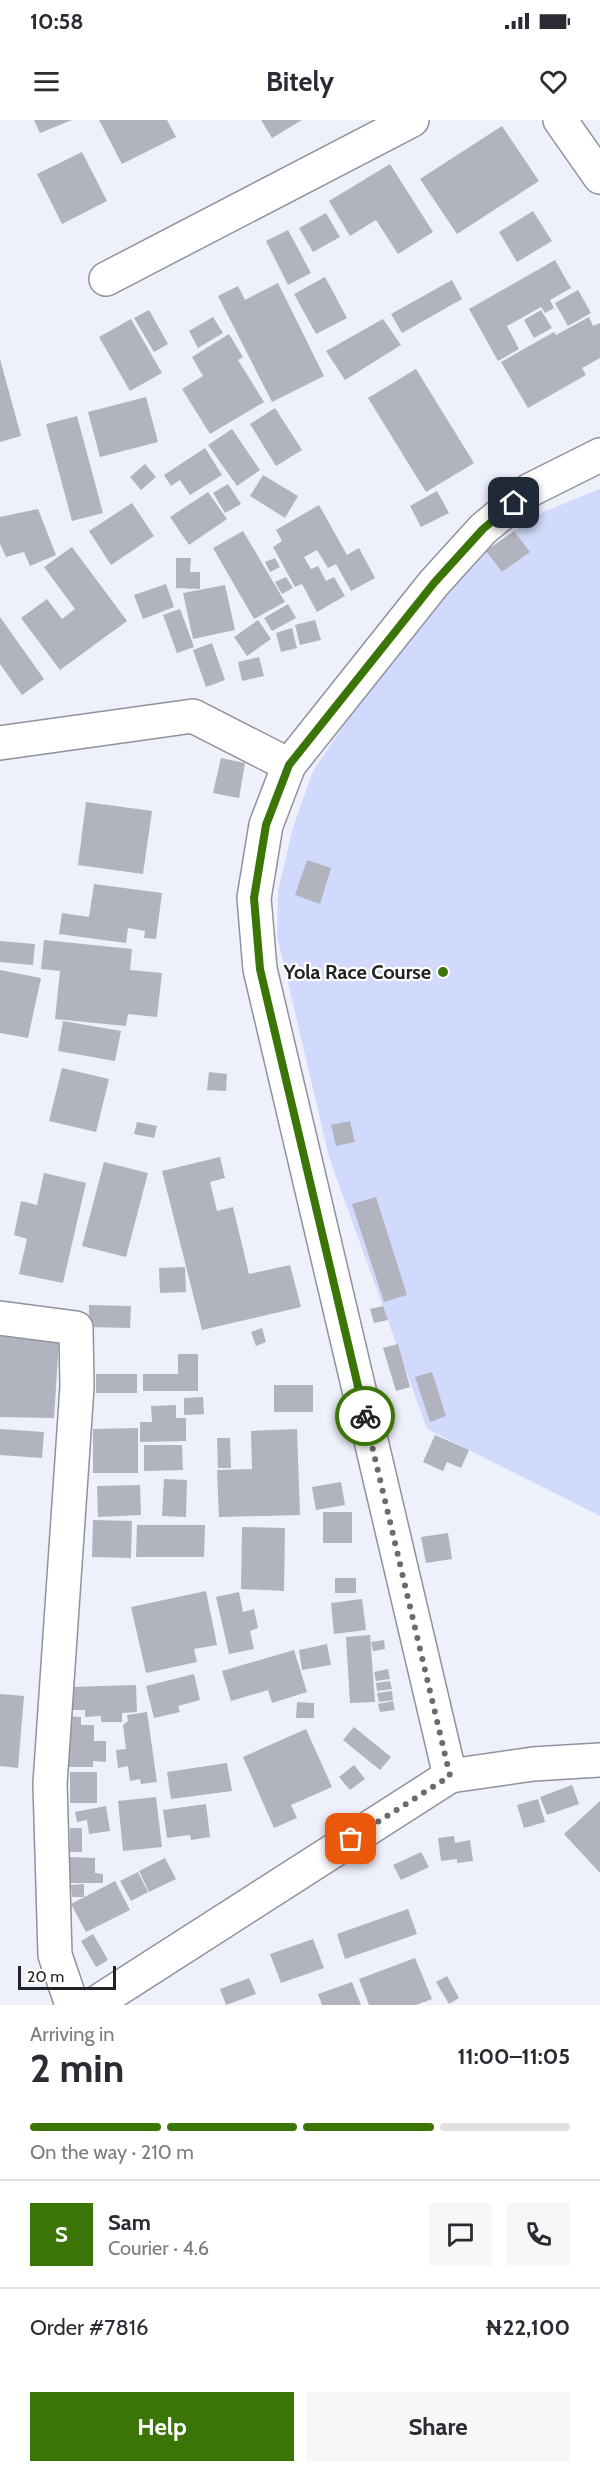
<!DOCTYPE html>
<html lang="en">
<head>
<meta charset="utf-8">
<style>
  :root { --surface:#fff; --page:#f7f7f7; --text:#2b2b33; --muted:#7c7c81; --line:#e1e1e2; --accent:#3b7507 }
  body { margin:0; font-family:Cabin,sans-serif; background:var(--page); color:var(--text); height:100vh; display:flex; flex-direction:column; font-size:22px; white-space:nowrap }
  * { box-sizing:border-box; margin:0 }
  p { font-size:20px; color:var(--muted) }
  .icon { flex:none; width:33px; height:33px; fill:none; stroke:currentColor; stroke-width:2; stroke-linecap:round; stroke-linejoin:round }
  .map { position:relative; height:1885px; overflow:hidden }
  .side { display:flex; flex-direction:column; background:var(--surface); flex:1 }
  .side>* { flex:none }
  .scale { position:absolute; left:18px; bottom:15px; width:98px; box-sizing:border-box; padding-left:6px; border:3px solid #222326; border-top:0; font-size:16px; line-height:21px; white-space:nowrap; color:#222326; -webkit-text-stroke:4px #fff; paint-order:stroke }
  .pin { position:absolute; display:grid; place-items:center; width:51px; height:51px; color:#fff; margin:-26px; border-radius:12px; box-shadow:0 3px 9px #0006 }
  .courier { position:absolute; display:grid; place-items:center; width:60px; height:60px; margin:-30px; border:4px solid #3b7507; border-radius:50%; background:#fff; color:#222; box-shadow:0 2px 8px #0007 }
  .overview em { font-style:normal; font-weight:700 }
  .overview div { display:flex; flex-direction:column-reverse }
  .overview { display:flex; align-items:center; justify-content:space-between; height:102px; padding:0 30px }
  h1 { font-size:39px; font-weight:700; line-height:45px }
  .bar { display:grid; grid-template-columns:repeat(4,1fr); gap:9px 6px; align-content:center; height:72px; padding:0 30px }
  .bar i { height:8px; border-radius:4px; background:var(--line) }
  .bar .active { background:var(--accent) }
  .bar p { grid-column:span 4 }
  .line { display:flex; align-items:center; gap:15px; padding:0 30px; border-top:2px solid var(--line) }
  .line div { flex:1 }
  .round { display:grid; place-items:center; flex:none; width:63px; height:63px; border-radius:0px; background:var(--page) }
  .primary-button { display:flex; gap:12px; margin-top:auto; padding:12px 30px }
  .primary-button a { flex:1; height:69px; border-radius:0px; background:var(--accent); color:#fff; font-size:24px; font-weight:700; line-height:69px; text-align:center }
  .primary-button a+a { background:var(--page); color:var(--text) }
  .status { display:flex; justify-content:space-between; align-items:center; height:42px; padding:0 30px; background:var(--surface); direction:ltr }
  .status svg { height:16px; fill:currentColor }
  header { display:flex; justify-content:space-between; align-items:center; height:78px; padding:0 30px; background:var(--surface); font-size:27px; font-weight:700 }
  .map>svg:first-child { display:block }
</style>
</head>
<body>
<div class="status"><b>10:58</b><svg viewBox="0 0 49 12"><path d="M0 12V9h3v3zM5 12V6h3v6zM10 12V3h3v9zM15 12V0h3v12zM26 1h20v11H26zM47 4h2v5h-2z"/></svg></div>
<header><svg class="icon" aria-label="menu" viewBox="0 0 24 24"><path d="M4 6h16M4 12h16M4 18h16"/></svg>Bitely<svg class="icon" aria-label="heart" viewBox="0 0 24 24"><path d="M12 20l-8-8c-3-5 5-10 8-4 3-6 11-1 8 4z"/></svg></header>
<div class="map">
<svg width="600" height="1885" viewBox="0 0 600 1885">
  <rect width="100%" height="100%" fill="#eef0fb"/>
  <polygon fill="#d1dafc" points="600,369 600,1396 427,1309 329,1037 277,816 278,771 293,707 313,651 356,587 472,440 541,393"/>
  <g fill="#b1b4be">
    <polygon points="34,0 72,0 40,13"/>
    <polygon points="99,0 167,0 176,17 122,44"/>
    <polygon points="261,0 302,0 272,18"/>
    <polygon points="502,6 539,61 457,114 420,59"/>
    <polygon points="82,32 107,81 62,104 37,54"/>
    <polygon points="390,44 433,112 398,134 376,100 350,116 329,81"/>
    <polygon points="533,91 552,121 517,142 499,112"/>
    <polygon points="326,93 340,117 313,132 299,108"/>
    <polygon points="288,110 311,153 288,165 266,121"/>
    <polygon points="555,140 571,168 550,180 554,188 545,193 541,187 507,206 519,229 498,241 469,189"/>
    <polygon points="325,157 347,198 316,214 294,174"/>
    <polygon points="452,160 462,179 402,213 391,194"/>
    <polygon points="278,163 324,256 272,282 218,176 238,166 245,180"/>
    <polygon points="578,170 591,193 568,206 555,183"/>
    <polygon points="149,190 168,224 154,232 134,198"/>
    <polygon points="541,190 552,208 534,218 524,200"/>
    <polygon points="213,197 223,213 198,228 189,211"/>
    <polygon points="589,197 593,206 600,203 600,238 582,248 586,255 528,288 501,242 554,212 556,215"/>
    <polygon points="131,199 162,253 130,271 99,217"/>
    <polygon points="383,199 401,225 345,260 326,231"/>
    <polygon points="229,214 243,237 238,240 264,282 210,314 182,269 203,256 192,237"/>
    <polygon points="0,239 21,316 0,322"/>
    <polygon points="416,249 474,343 426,372 368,278"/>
    <polygon points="146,277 158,322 100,337 88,292"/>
    <polygon points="275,288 302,330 276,346 250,304"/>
    <polygon points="77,296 103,393 72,401 46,304"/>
    <polygon points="232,309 260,350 237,366 208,325"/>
    <polygon points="205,328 222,355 190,375 180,360 171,366 164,355"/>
    <polygon points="145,344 156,357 141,370 130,357"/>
    <polygon points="263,355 298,376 285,398 250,376"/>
    <polygon points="228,364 241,384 225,393 213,373"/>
    <polygon points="437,371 449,393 421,407 410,386"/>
    <polygon points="208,372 227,399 189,425 170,397"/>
    <polygon points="132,383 154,416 111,445 89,411"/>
    <polygon points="319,385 347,435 359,428 375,458 351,471 336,444 328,448 317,430 304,437 311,449 318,446 326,461 334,457 345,476 317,492 302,464 295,467 273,427 282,421 276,410"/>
    <polygon points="38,389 56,435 30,446 24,432 6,437 0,424 0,397"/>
    <polygon points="243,411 285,482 254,499 213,428"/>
    <polygon points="514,411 530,432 502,452 486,431"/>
    <polygon points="72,427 127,501 60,550 21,498 47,479 62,499 75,489 44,447"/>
    <polygon points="176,438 191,438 190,452 200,452 200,469 176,468"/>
    <polygon points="275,438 280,447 270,452 265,442"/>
    <polygon points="286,457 293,468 282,474 275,462"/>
    <polygon points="166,464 174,487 143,499 134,475"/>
    <polygon points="225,465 235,510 193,519 183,473"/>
    <polygon points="288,484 296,498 272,511 264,498"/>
    <polygon points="180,489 194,527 177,533 163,495"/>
    <polygon points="0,497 44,559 22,575 0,544"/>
    <polygon points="258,500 271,519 247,536 234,517"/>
    <polygon points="315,500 321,520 300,525 295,505"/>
    <polygon points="292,508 297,528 281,532 276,513"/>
    <polygon points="212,523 225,560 206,567 193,530"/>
    <polygon points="259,537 264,556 242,561 238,542"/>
    <polygon points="221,638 245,643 239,678 213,673"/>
    <polygon points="86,682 152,691 143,754 78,745"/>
    <polygon points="307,740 331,748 320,784 295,775"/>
    <polygon points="94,764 162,773 156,819 144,818 145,811 128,808 126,823 59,814 62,793 89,797"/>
    <polygon points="44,820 132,829 130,850 162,853 157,897 128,894 126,906 55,899 60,851 41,849"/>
    <polygon points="0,821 35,824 33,845 0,842"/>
    <polygon points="0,850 41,858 28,918 0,913"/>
    <polygon points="63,901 121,911 115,941 58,931"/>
    <polygon points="62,948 109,959 96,1012 49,1001"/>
    <polygon points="209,952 227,954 226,971 207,970"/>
    <polygon points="350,1001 355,1022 336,1026 331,1005"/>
    <polygon points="137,1002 157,1006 154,1018 134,1014"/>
    <polygon points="220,1037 225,1058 210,1062 217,1091 233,1087 249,1154 290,1145 301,1187 202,1210 162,1051"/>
    <polygon points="104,1042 148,1053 126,1137 82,1126"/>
    <polygon points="44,1053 86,1063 63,1163 19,1154 27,1119 14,1115 21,1081 37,1085"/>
    <polygon points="376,1077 407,1175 384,1182 352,1084"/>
    <polygon points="185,1147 186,1172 160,1173 159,1148"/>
    <polygon points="89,1185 131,1186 130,1208 89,1207"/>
    <polygon points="383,1186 388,1200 374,1203 370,1189"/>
    <polygon points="262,1208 266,1222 256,1226 251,1212"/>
    <polygon points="0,1214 59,1221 54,1298 0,1297"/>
    <polygon points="398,1224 410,1267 396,1271 383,1228"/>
    <polygon points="178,1234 198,1234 198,1271 143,1271 143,1254 178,1254"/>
    <polygon points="432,1252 446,1296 430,1302 415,1257"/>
    <rect x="96" y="1254" width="41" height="19"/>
    <rect x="274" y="1265" width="39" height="27"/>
    <polygon points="203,1277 204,1294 184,1295 184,1278"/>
    <polygon points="176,1285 176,1298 186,1298 186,1321 140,1322 140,1302 152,1302 151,1286"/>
    <polygon points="138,1308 138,1353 93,1353 93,1309"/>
    <polygon points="0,1309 44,1312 42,1338 0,1335"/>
    <polygon points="297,1309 300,1395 219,1397 217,1350 252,1349 251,1311"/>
    <polygon points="435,1315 469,1330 461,1348 447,1342 443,1351 423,1342"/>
    <polygon points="217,1318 230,1318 231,1348 218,1348"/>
    <polygon points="144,1325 182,1325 183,1350 144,1351"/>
    <polygon points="164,1359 187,1360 186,1397 162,1396"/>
    <polygon points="341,1362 345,1385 316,1390 312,1367"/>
    <polygon points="140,1365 141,1395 98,1397 97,1366"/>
    <rect x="323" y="1392" width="29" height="31"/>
    <polygon points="93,1400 132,1401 131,1438 92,1437"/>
    <polygon points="137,1405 205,1405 204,1437 136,1437"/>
    <polygon points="242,1407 285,1408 284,1471 241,1469"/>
    <polygon points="448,1413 452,1439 426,1443 421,1417"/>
    <rect x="335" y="1458" width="21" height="15"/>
    <polygon points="206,1471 217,1525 194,1529 197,1542 146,1553 131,1487"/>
    <polygon points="239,1472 243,1492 254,1489 258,1508 250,1511 254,1529 229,1534 216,1477"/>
    <polygon points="362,1479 366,1510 334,1514 331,1483"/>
    <polygon points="370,1515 375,1582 350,1583 346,1517"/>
    <polygon points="384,1520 385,1529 373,1531 371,1522"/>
    <polygon points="327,1524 331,1545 302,1550 299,1530"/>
    <polygon points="294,1530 307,1572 272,1583 268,1570 231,1581 222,1551"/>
    <polygon points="388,1549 390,1559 376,1561 374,1552"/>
    <polygon points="194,1554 200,1580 178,1586 180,1592 154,1598 146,1566"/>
    <polygon points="390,1561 392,1569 377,1571 376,1563"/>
    <polygon points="136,1565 137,1592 122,1593 122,1602 101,1602 101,1596 85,1597 85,1590 71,1590 70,1567"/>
    <polygon points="392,1571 393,1580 379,1582 377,1573"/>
    <polygon points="0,1574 24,1576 18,1648 0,1646"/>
    <polygon points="393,1581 395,1590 380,1592 378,1584"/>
    <polygon points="297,1582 314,1583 314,1598 296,1598"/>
    <polygon points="147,1592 157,1662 141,1664 140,1659 130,1661 128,1646 118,1648 116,1630 126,1629 123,1605 128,1601 127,1595"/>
    <polygon points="68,1596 81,1597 81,1605 94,1605 94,1621 106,1621 106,1642 93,1641 93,1647 67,1647"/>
    <polygon points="354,1607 391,1637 380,1650 343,1620"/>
    <polygon points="306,1609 332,1667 291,1685 297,1698 274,1708 243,1637"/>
    <polygon points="227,1643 232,1671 171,1679 167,1652"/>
    <polygon points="354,1645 365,1659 350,1670 339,1657"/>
    <rect x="70" y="1652" width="27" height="31"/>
    <polygon points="572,1665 579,1684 547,1695 540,1677"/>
    <polygon points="156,1677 162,1727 123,1731 118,1681"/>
    <polygon points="538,1679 545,1702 524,1708 517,1685"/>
    <polygon points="600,1681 600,1753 564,1714"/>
    <polygon points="206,1684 210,1717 191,1720 190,1715 167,1718 163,1690"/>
    <polygon points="106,1686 110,1711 89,1714 87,1700 77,1702 75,1692"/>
    <rect x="70" y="1708" width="12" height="24"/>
    <polygon points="454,1716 455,1723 470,1720 473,1741 457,1743 457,1739 441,1741 438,1718"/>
    <polygon points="421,1732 429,1747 401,1760 393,1745"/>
    <polygon points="68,1737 95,1738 95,1753 103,1754 103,1763 68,1763"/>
    <polygon points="165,1738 176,1759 149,1772 139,1751"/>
    <polygon points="138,1752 148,1772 131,1781 120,1761"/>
    <polygon points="115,1761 130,1790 86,1812 71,1784"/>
    <polygon points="84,1764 84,1777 72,1777 71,1765"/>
    <polygon points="408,1789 417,1814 345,1839 337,1814"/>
    <polygon points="93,1814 108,1840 96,1847 81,1821"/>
    <polygon points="313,1819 324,1848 281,1863 270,1834"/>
    <polygon points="415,1838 432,1879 416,1885 369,1885 359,1859"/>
    <polygon points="447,1856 459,1878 449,1884 436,1862"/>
    <polygon points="249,1858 256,1874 226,1885 220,1869"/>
    <polygon points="352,1862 361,1885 322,1885 318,1874"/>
  </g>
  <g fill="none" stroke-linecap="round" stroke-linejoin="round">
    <g stroke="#8f929c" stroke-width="36">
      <g id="minor">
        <polyline points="560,0 600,57"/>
        <polyline points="106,159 412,0"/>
        <polyline points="0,623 193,596 289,645"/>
        <polyline points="0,1198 76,1208 77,1267 50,1664 55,1835 72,1885"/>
        <polyline points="450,1656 533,1644 600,1640"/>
        <polyline points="93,1885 450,1656 260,849 254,778 266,705 289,645 434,463 483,409 530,370 600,335"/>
      </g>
    </g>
    <use href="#minor" stroke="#fff" stroke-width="33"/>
  </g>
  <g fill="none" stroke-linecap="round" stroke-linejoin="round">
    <polyline stroke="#696b71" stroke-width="6" stroke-dasharray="0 10.8" points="351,1719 450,1656 365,1296"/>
    <polyline stroke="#3b7507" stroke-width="8" points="365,1296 260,849 254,778 266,705 289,645 434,463 483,409 514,383"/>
  </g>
  <circle fill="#3b7507" stroke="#fff" stroke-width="2" cx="443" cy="852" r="6"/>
  <g text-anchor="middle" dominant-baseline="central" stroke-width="4.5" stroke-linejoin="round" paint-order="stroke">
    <g font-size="20" font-weight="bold" fill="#222326" stroke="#fff" text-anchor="end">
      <text x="431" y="852">Yola Race Course</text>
    </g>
  </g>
</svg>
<div class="scale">20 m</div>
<div class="pin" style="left:351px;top:1719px;background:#ea580c"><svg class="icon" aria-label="bag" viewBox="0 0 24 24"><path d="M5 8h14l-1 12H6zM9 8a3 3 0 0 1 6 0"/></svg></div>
<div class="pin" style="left:514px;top:383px;background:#1f2937"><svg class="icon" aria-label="home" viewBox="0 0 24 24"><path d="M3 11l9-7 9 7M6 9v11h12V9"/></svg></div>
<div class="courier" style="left:365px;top:1296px"><svg class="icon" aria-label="bike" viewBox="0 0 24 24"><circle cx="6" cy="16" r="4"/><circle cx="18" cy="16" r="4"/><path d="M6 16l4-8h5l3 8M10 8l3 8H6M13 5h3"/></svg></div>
</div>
<section class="side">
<div class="overview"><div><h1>2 min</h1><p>Arriving in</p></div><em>11:00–11:05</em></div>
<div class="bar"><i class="active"></i><i class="active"></i><i class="active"></i><i></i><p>On the way · 210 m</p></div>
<div class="line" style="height:108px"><b class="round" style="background:var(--accent);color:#fff">S</b><div><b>Sam</b><p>Courier · 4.6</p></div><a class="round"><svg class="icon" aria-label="chat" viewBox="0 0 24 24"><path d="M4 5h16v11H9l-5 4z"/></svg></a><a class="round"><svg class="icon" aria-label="phone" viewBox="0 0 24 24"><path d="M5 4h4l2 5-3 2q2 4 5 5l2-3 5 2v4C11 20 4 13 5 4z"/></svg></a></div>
<div class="line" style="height:78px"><div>Order #7816</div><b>₦22,100</b></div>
<div class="primary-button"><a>Help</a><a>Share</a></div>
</section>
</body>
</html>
